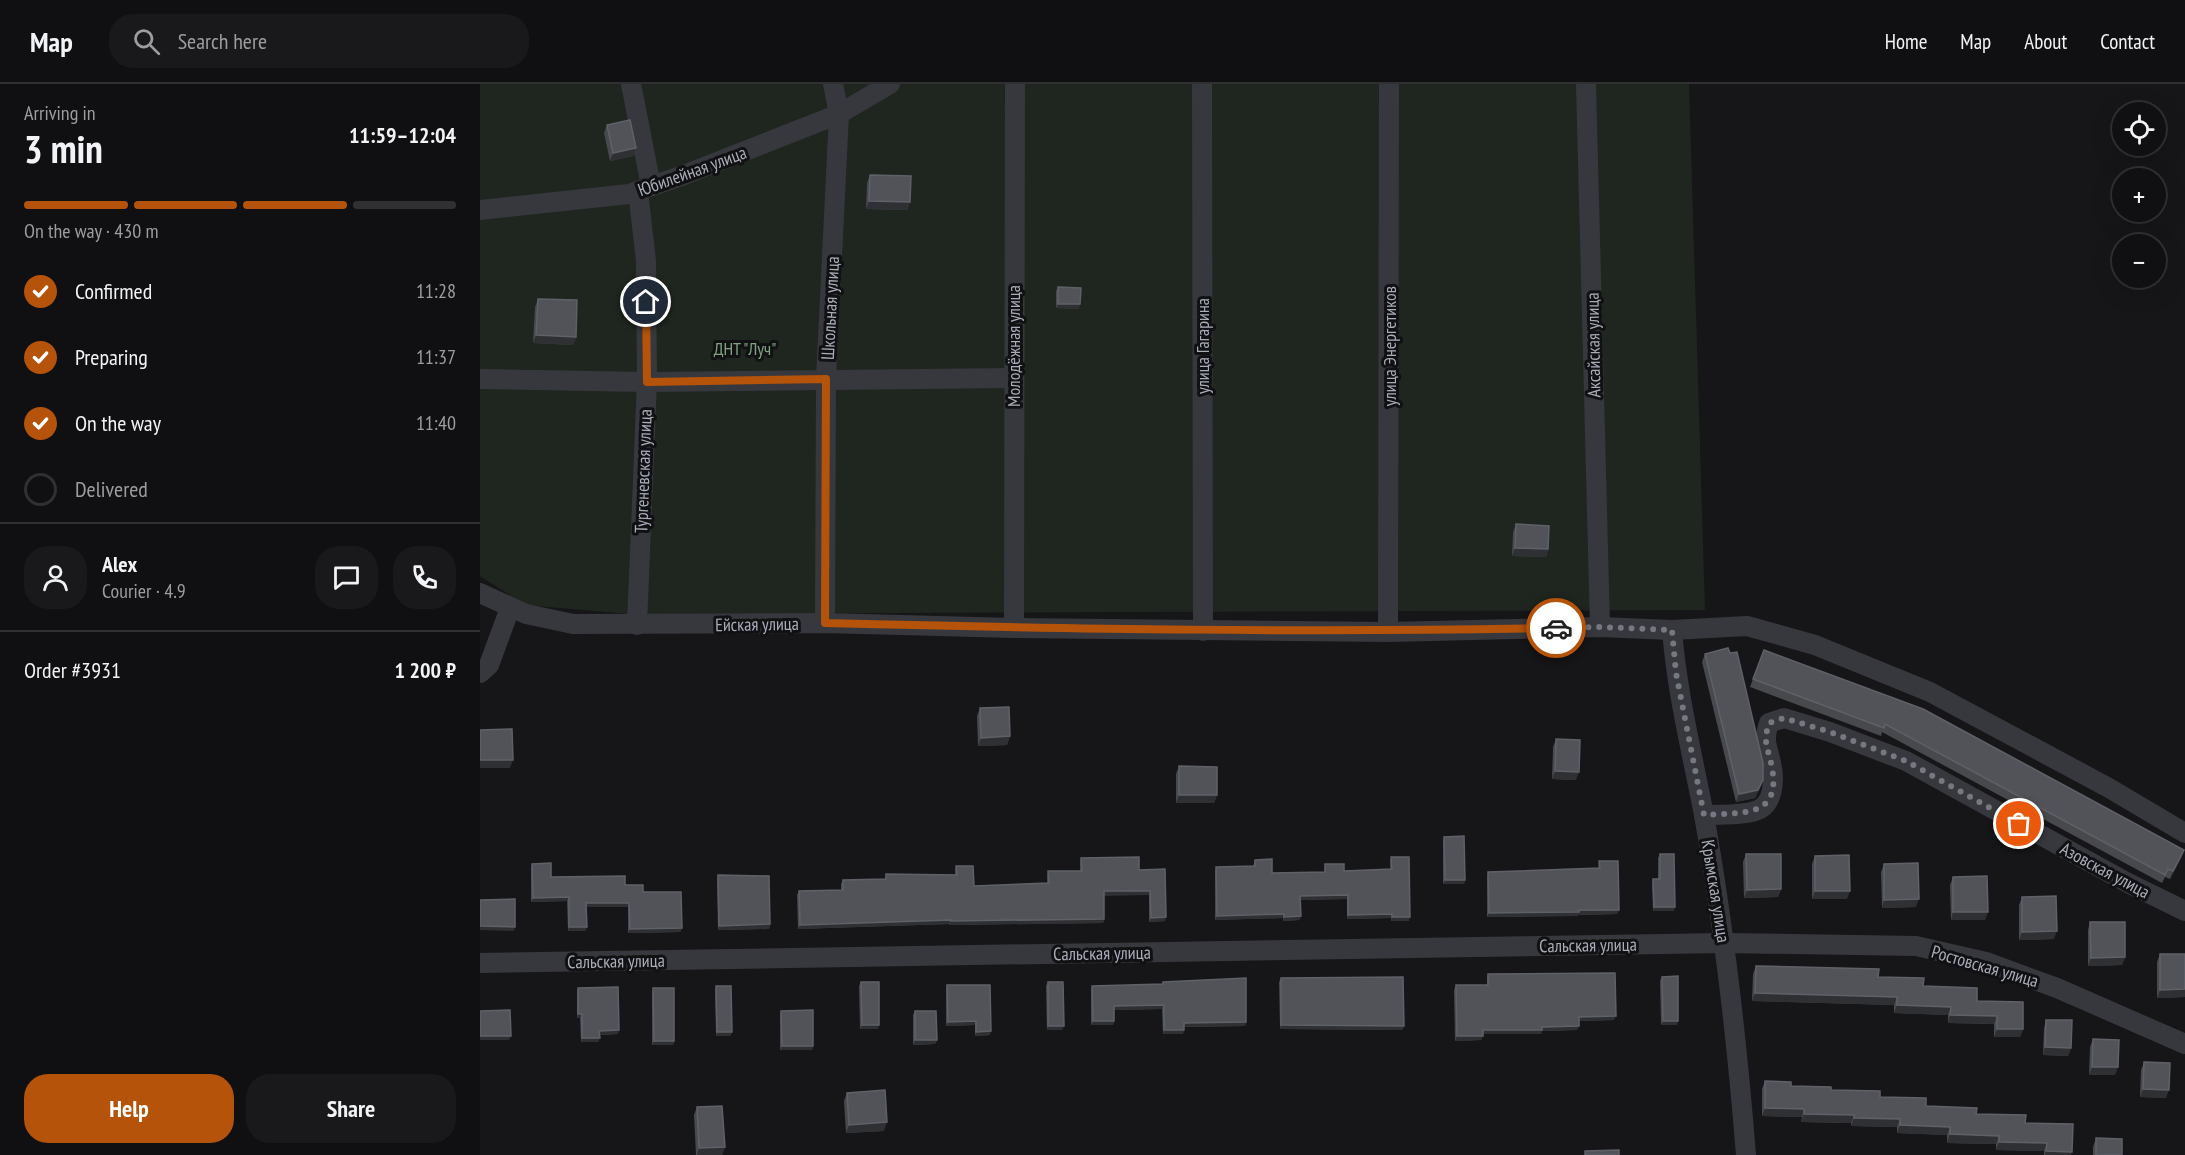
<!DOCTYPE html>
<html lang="en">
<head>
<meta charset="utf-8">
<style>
  :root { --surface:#101012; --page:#19191b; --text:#f1f3f6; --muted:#9c9d9f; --line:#303032; --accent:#b45309 }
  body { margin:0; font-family:"PT Sans Narrow",sans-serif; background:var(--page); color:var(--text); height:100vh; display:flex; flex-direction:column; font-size:22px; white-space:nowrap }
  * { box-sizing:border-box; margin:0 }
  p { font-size:20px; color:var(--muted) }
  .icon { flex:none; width:33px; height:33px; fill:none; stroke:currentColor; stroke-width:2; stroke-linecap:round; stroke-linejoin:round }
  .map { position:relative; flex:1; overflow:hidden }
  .details { display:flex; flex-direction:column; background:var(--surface); width:480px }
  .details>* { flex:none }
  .controls { position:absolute; left:1632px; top:18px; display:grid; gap:12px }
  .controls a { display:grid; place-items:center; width:54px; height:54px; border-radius:50%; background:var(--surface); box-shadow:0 6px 24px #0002,0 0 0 2px var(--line); font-size:30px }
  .pin { position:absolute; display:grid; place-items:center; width:51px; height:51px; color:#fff; margin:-26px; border:3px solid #fff; border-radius:50%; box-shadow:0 2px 6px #0007 }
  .courier { position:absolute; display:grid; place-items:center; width:60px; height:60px; margin:-30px; border:4px solid #b45309; border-radius:50%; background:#fff; color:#222; box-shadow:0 2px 8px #0007 }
  .summary em { font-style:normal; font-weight:800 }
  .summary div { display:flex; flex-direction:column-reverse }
  .summary { display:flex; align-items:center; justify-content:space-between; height:102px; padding:0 24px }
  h1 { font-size:39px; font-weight:800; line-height:45px }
  .bar { display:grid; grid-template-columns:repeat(4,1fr); gap:9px 6px; align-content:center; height:72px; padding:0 24px }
  .bar i { height:8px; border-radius:4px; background:var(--line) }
  .bar .selected { background:var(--accent) }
  .bar p { grid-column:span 4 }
  .line { display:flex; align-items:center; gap:15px; padding:0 24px; border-top:2px solid var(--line) }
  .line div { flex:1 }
  .round { display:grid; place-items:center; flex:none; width:63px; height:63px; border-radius:24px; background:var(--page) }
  ol { padding:0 24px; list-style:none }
  li { display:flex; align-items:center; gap:18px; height:66px }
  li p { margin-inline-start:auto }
  li .icon { padding:6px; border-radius:50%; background:var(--accent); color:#fff; stroke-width:4 }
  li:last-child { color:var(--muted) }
  li i { width:33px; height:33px; border:3px solid var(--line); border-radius:50% }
  .primary-button { display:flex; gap:12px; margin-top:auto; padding:12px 24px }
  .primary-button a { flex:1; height:69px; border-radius:24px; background:var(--accent); color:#fff; font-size:24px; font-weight:800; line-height:69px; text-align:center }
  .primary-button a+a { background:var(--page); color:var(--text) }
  header { display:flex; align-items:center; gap:36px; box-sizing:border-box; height:84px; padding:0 30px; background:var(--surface); border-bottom:2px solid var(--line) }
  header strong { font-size:28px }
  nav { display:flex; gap:33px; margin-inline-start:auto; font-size:21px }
  .search { width:420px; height:54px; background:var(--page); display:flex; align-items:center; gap:15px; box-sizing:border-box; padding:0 21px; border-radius:24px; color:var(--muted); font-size:22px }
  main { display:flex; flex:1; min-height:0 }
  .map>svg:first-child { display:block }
</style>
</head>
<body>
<header>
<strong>Map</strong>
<div class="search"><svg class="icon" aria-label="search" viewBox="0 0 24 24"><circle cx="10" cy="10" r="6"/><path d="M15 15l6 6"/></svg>Search here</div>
<nav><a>Home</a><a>Map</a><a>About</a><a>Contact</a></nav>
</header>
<main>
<section class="details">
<div class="summary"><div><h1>3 min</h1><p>Arriving in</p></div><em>11:59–12:04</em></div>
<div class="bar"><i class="selected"></i><i class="selected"></i><i class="selected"></i><i></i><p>On the way · 430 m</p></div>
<ol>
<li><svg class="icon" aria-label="check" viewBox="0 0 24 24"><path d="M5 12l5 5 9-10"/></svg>Confirmed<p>11:28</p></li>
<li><svg class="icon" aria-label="check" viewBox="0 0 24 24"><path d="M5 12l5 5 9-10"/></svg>Preparing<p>11:37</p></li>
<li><svg class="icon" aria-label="check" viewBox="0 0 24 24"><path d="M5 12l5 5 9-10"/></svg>On the way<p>11:40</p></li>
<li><i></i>Delivered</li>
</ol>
<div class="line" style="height:108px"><a class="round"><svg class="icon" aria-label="person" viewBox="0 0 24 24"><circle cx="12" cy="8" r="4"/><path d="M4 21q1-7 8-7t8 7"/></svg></a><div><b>Alex</b><p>Courier · 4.9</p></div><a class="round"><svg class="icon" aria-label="chat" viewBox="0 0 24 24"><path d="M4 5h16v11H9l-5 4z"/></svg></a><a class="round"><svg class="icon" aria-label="phone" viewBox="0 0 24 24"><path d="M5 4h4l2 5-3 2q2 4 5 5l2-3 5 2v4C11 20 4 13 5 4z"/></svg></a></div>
<div class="line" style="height:78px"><div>Order #3931</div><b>1 200 ₽</b></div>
<div class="primary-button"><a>Help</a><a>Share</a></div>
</section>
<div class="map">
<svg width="1705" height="1071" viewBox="0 0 1705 1071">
  <rect width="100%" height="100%" fill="#161618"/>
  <polygon fill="#1e261f" points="0,0 1209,0 1225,526 150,530 45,521 0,492"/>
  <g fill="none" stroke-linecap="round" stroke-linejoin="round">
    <g stroke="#37383d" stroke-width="20">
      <polyline points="151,0 171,102"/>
      <polyline points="722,0 723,547"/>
      <polyline points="1106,0 1120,543"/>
      <polyline points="0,126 149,110 204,91 359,30 410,0"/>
      <polyline points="0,295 167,298 533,294"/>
      <polyline points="0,509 46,530 93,540 345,539 534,544 908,548 1120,543 1192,546 1267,542 1335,561 1450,608 1629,704 1705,749"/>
      <polyline points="345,539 346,295 359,30 353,0"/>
      <polyline points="157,541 167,298 166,177 158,107"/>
      <polyline points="534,544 535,0"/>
      <path d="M1192,546C1197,609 1212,669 1224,731C1244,843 1257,957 1266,1071"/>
      <polyline points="908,548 909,0"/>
      <polyline points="0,589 9,581 30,524"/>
      <path d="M1224,731C1240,730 1260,732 1275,727C1294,722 1295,695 1291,679C1287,660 1283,658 1289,639L1304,634L1350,648L1426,677L1648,799L1705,827"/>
      <polyline points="0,879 1244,859 1436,862 1506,878 1577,904 1705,960"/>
    </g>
  </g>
  <g fill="#47494d">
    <polygon points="127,41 156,64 153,72 130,77 124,49"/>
    <polygon points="390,91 430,118 427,126 386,125 387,99"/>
    <polygon points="578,203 599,225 576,224 576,207"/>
    <polygon points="58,215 96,253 93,261 53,259 55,223"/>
    <polygon points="1036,440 1068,465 1066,473 1032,472 1033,448"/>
    <polygon points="1284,566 1704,766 1701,774 1690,795 1685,793 1682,799 1402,648 1401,652 1270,603"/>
    <polygon points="1225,570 1283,696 1275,714 1256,718 1222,578"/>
    <polygon points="500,624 530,652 527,661 498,662 497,632"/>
    <polygon points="1076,655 1096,696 1072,695 1073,663"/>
    <polygon points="699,682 737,711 734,719 696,719 696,690"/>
    <polygon points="964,753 985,796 984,800 963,800 963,757"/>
    <polygon points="1180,770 1194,827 1173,827 1172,799 1173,795 1178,795 1178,774"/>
    <polygon points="1266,770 1301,805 1298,813 1264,814 1263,778"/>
    <polygon points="1335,772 1367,815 1332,815 1332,780"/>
    <polygon points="911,773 929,837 911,837 911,834 867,835 867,815 820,816 821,832 819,836 803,837 803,834 735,836 735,787 736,783 773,782 775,776 792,789 844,788 845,780 864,787 910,785 910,778"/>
    <polygon points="601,774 659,786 685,837 669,838 669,811 624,811 624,835 623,839 469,841 469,840 318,845 317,811 319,807 361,806 361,800 363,796 405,795 406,790 475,791 475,786 476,782 494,802 567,799 567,791 568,787 600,787 600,778"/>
    <polygon points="1119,777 1137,830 1098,831 1098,832 1007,833 1007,792 1008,788 1118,784"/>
    <polygon points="52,780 71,793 145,801 163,808 202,844 200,848 148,849 148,823 106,823 107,843 105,847 88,847 87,817 51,818 51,784"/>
    <polygon points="1404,780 1436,823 1402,824 1401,788"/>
    <polygon points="238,791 290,840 289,845 238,846 237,796"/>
    <polygon points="1473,793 1505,836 1471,836 1470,801"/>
    <polygon points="1542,813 1574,855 1539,856 1539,821"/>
    <polygon points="1610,838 1645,873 1642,881 1608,882 1608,846"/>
    <polygon points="1680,870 1705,870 1705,913 1677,914 1677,878"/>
    <polygon points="1276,882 1443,902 1497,917 1543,945 1540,953 1514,953 1514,940 1468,939 1468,931 1414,929 1414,921 1272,917 1273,890"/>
    <polygon points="1008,890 1134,936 1099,937 1097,946 1062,947 1061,950 1003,950 1001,956 975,957 974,906 976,901 1007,901 1007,894"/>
    <polygon points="1182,893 1197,941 1181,941 1180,897"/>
    <polygon points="801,894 924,942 922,946 800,945 799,898"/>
    <polygon points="381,898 398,945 380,945 379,902"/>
    <polygon points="568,898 582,946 567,946 566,902"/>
    <polygon points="683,898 766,938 765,942 704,943 703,950 683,950 682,925 634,926 634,937 633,941 611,941 611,906 612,902 682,901"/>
    <polygon points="467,901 510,951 495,952 495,941 466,942 466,905"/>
    <polygon points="236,902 252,948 250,952 236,952 235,906"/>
    <polygon points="98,904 138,950 120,951 118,958 101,958 100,934 97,934 97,908"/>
    <polygon points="173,904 194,957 193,961 172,961 172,908"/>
    <polygon points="301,927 333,962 332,966 300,966 300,931"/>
    <polygon points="435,927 457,956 455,960 433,961 433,931"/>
    <polygon points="1566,936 1591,964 1588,972 1563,971 1564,944"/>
    <polygon points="1613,955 1635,991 1609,991 1610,963"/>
    <polygon points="1664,978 1686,1014 1660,1013 1661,986"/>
    <polygon points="1285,997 1311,1002 1400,1013 1446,1022 1496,1030 1545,1039 1591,1071 1564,1071 1564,1067 1516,1066 1516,1060 1467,1059 1467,1051 1417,1049 1417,1043 1371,1042 1371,1039 1321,1038 1322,1033 1282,1032 1282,1005"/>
    <polygon points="367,1009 404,1047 366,1049 364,1017"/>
    <polygon points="217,1023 245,1063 242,1071 216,1071 214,1031"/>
    <polygon points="1616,1054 1642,1071 1613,1071 1613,1063"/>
  </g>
  <g fill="#2f3033">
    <polygon points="156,64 153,72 130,77 133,69"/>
    <polygon points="389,117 430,118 427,126 386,125"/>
    <polygon points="578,220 600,220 599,225 576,224"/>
    <polygon points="56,251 96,253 93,261 53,259"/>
    <polygon points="1035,464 1068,465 1066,473 1032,472"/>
    <polygon points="530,652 527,661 498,662 501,654"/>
    <polygon points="0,676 33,676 30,684 0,684"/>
    <polygon points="1075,687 1099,688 1096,696 1072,695"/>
    <polygon points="1283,696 1275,714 1256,718 1259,710"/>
    <polygon points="699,711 737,711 734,719 696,719"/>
    <polygon points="1704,766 1701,774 1690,795 1693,787"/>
    <polygon points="965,796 985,796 984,800 963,800"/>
    <polygon points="1301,805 1298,813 1264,814 1267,806"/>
    <polygon points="624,807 670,807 669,811 622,812"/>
    <polygon points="1335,807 1370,807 1367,815 1332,815"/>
    <polygon points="868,811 867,815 819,816 820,812"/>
    <polygon points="89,813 87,817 51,818 53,814"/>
    <polygon points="1439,815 1436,823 1402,824 1404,816"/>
    <polygon points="106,819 149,819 148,823 105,823"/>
    <polygon points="1174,823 1195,823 1194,827 1173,827"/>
    <polygon points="1139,826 1137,830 1098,831 1098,832 1007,833 1009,829"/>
    <polygon points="1473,828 1508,828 1505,836 1471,836"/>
    <polygon points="804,830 803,834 735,836 737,832"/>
    <polygon points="912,830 911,834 867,835 868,831"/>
    <polygon points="821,832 819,836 803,837 804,833"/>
    <polygon points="686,833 685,837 669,838 671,834"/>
    <polygon points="912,833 930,833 929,837 911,837"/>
    <polygon points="624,835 623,839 469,841 471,837"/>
    <polygon points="471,836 469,840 318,845 320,841"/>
    <polygon points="290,840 289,845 238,846 239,842"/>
    <polygon points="0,842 35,843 34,847 0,846"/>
    <polygon points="89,843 107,843 105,847 88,847"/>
    <polygon points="202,844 200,848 148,849 150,845"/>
    <polygon points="1577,847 1574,855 1539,856 1542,848"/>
    <polygon points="1645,873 1642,881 1608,882 1611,874"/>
    <polygon points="1705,905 1705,913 1677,914 1680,906"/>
    <polygon points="1275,909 1417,913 1414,921 1272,917"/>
    <polygon points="684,921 682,925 633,926 634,922"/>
    <polygon points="1417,921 1471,923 1468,931 1414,929"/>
    <polygon points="98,930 102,930 100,934 97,934"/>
    <polygon points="1470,931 1517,932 1514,940 1468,939"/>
    <polygon points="1136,932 1134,936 1097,937 1099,933"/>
    <polygon points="496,937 495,941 466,942 468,938"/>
    <polygon points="613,937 634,937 633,941 611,941"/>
    <polygon points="1183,937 1198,937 1197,941 1181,941"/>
    <polygon points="766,938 765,942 702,943 704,939"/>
    <polygon points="382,941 399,941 398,945 380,945"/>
    <polygon points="801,941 924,942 922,946 800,945"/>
    <polygon points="568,942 584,942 582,946 567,946"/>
    <polygon points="1099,942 1097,946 1062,947 1061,950 1001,950 1003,946"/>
    <polygon points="1517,945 1543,945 1540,953 1514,953"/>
    <polygon points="139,946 138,950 118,951 119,947"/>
    <polygon points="684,946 704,946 703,950 683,950"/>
    <polygon points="511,947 510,951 495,952 496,948"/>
    <polygon points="237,948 252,948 250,952 236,952"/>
    <polygon points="0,952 31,952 29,956 0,956"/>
    <polygon points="977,952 1003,952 1001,956 975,957"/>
    <polygon points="102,954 120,954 118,958 101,958"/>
    <polygon points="435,956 457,956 455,960 433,961"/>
    <polygon points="174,957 194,957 193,961 172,961"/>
    <polygon points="302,962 333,962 332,966 300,966"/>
    <polygon points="1565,963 1591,964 1588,972 1563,971"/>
    <polygon points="1612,983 1638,983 1635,991 1609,991"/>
    <polygon points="1663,1005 1689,1006 1686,1014 1660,1013"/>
    <polygon points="1285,1024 1324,1025 1322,1033 1282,1032"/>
    <polygon points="1324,1030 1374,1031 1371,1039 1321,1038"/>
    <polygon points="1374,1034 1420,1035 1417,1043 1371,1042"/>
    <polygon points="407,1038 404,1047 366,1049 369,1041"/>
    <polygon points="1420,1041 1470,1043 1467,1051 1417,1049"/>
    <polygon points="1470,1050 1519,1052 1516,1060 1467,1059"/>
    <polygon points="1519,1058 1567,1059 1564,1067 1516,1066"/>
    <polygon points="245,1063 242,1071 217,1071 219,1064"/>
    <polygon points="1566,1067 1592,1068 1591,1071 1565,1071"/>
  </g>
  <g fill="#525359" stroke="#5f6168" stroke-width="1.5">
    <polygon points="150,36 156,64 133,69 127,41"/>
    <polygon points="390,91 431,92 430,118 389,117"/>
    <polygon points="578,203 601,204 600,220 578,220"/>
    <polygon points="58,215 97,216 96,253 56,251"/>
    <polygon points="1036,440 1069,442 1068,465 1035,464"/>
    <polygon points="1248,564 1250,569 1257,568 1283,679 1283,696 1278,706 1259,710 1225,570"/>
    <polygon points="1284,566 1443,625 1704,766 1693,787 1688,785 1685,791 1405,640 1404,644 1273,595"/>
    <polygon points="529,623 530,652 501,654 500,624"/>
    <polygon points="32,645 33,676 0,676 0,646"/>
    <polygon points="1076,655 1100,656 1099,688 1075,687"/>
    <polygon points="699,682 737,683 737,711 699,711"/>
    <polygon points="984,752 985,796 965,796 964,753"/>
    <polygon points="1180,770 1194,770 1195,823 1174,823 1173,795 1180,795"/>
    <polygon points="1266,770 1301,770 1301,805 1267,806"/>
    <polygon points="1369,771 1370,807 1335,807 1335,772"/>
    <polygon points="659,773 659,786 685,785 686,833 671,834 670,807 624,807 624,835 471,837 471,836 320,841 319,807 363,806 363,796 406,795 406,790 477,791 476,782 493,782 494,802 569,799 568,787 602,787 601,774"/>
    <polygon points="911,773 929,773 930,833 912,833 912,830 868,831 868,811 820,812 821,832 804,833 804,830 737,832 736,783 775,782 775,776 792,775 792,789 845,788 845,780 864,780 864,787 912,785"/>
    <polygon points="1119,777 1138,777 1139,826 1099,826 1099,828 1009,829 1008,788 1120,784"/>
    <polygon points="71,779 71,793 145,792 145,801 163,801 163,808 201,808 202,844 150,845 149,819 106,819 107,843 89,843 89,813 53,814 52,780"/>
    <polygon points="1438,779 1439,815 1404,816 1404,780"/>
    <polygon points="238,791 289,792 290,840 239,842"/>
    <polygon points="1507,792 1508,828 1473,828 1473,793"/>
    <polygon points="1576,812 1577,847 1542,848 1542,813"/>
    <polygon points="35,815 35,843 0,842 0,816"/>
    <polygon points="1610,838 1645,838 1645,873 1611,874"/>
    <polygon points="1680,870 1705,870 1705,905 1680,906"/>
    <polygon points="1276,882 1399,885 1398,893 1444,894 1443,902 1497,904 1497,917 1543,918 1543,945 1517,945 1517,932 1470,931 1471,923 1417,921 1417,913 1275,909"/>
    <polygon points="1135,889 1136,932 1099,933 1099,942 1062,943 1062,946 1003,946 1003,952 977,952 976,901 1008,901 1008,890"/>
    <polygon points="1198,892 1198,937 1183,937 1182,893"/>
    <polygon points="923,893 924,942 801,941 801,894"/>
    <polygon points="766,894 766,938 704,939 704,946 684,946 684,921 634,922 634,937 613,937 612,902 683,900 683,898"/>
    <polygon points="381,898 399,898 399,941 382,941"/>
    <polygon points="568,898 583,898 584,942 568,942"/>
    <polygon points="467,901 510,901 511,947 496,948 496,937 468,938"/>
    <polygon points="236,902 251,902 252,948 237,948"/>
    <polygon points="138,903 139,946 119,947 120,954 102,954 102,930 98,930 98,904"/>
    <polygon points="173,904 194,904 194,957 174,957"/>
    <polygon points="30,926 31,952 0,952 0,927"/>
    <polygon points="333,926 333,962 302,962 301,927"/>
    <polygon points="435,927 456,927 457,956 435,956"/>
    <polygon points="1566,936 1592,936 1591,964 1565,963"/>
    <polygon points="1613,955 1639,956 1638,983 1612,983"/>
    <polygon points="1664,978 1690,979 1689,1006 1663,1005"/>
    <polygon points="1285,997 1311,998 1311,1002 1351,1003 1351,1006 1400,1007 1400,1013 1446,1014 1446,1022 1497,1024 1496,1030 1546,1031 1545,1039 1593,1040 1592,1068 1566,1067 1567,1059 1519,1058 1519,1052 1470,1050 1470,1043 1420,1041 1420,1035 1374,1034 1374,1031 1324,1030 1324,1025 1285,1024"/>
    <polygon points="405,1006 407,1038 369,1041 367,1009"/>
    <polygon points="242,1022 245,1063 219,1064 217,1023"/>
    <polygon points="1616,1054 1642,1055 1642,1071 1616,1071"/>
    <polygon points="1139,1066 1139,1071 1105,1071 1105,1067"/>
  </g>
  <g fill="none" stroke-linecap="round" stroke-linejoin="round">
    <path stroke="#757880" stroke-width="6" stroke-dasharray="0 10.8" d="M1076,544L1120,543L1192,546L1196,589L1224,731C1262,728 1304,735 1291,679C1287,661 1283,658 1289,639L1304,634L1350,648L1426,677L1539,740"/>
    <path stroke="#b45309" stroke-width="8" d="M166,218L167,298L346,295L345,539C589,545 832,549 1076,544"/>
  </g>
  <g text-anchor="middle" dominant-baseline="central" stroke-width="6" stroke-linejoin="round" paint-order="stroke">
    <g font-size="18" fill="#a8adb8" stroke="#111113">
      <text transform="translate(212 87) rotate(-20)">Юбилейная улица</text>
      <text transform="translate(350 224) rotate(-87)">Школьная улица</text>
      <text transform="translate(1113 261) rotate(-91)">Аксайская улица</text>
      <text transform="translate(533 262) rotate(-90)">Молодёжная улица</text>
      <text transform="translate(722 262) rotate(-90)">улица Гагарина</text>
      <text transform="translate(909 262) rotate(-90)">улица Энергетиков</text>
      <text transform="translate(163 387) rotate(-88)">Тургеневская улица</text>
      <text transform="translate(277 540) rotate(-1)">Ейская улица</text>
      <text transform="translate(1625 786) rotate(28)">Азовская улица</text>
      <text transform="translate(1236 807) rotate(81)">Крымская улица</text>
      <text transform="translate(1108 861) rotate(-1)">Сальская улица</text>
      <text transform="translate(622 869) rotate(-1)">Сальская улица</text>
      <text transform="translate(136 877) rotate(-1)">Сальская улица</text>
      <text transform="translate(1505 882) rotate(16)">Ростовская улица</text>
    </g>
    <g font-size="18" fill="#7fa381" stroke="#111113">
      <text x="265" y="264">ДНТ "Луч"</text>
    </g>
  </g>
</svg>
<div class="controls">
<a><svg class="icon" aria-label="locate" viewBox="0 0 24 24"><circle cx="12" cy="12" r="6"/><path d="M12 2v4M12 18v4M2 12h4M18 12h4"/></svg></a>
<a>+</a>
<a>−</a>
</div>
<div class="pin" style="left:1539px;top:740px;background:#ea580c"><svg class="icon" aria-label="bag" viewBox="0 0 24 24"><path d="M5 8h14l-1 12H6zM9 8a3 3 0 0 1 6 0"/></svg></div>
<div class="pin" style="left:166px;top:218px;background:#1f2937"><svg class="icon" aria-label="home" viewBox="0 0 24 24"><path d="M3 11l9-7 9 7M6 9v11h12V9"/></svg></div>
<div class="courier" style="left:1076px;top:544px"><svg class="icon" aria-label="car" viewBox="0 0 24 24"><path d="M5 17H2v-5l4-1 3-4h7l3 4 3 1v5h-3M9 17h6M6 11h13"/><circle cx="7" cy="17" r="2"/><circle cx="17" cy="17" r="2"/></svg></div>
</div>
</main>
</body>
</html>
